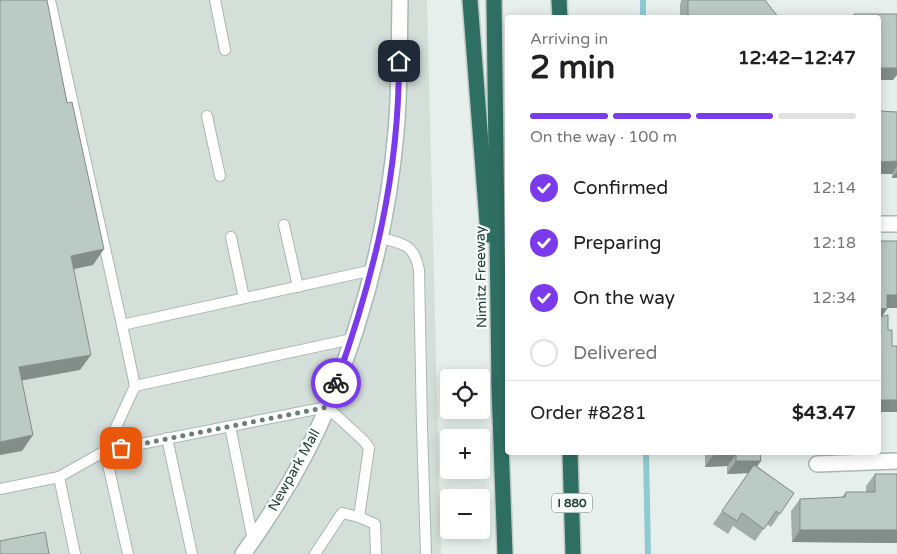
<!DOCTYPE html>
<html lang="en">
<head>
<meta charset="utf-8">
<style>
  :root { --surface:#fff; --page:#f6f6f6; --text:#202124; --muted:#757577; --line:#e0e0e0; --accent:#7c3aed }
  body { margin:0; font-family:"Varela Round",sans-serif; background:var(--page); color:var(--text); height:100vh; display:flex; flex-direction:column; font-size:19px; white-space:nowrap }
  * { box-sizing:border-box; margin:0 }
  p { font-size:16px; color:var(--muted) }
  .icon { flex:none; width:28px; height:28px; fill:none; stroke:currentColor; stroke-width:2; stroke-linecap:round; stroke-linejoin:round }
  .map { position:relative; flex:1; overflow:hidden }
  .details { position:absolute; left:505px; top:15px; width:376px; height:440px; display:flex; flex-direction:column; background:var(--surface); border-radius:5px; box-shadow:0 2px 12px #0003 }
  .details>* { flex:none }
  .tools { position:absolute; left:440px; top:369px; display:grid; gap:10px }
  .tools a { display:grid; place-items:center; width:50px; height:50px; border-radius:5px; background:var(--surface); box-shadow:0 2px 12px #0003; font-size:25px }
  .pin { position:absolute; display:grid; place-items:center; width:42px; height:42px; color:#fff; margin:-21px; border-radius:10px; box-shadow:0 2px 8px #0006 }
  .courier { position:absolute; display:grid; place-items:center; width:50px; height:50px; margin:-25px; border:4px solid #7c3aed; border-radius:50%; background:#fff; color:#222; box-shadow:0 1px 6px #0007 }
  .headline em { font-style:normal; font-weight:700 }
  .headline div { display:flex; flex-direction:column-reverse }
  .headline { display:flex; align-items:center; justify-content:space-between; height:85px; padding:0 25px }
  h1 { font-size:32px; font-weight:700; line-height:38px }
  .bar { display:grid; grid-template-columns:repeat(4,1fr); gap:8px 5px; align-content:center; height:60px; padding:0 25px }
  .bar i { height:6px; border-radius:4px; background:var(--line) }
  .bar .selected { background:var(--accent) }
  .bar p { grid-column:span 4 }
  .line { display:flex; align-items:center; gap:12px; padding:0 25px; border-top:1px solid var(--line) }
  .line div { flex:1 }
  ol { padding:0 25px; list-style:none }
  li { display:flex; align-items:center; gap:15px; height:55px }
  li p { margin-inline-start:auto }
  li .icon { padding:5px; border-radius:50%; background:var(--accent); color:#fff; stroke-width:4 }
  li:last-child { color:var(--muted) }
  li i { width:28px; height:28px; border:2px solid var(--line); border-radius:50% }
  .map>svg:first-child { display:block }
</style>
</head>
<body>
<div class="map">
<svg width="897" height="554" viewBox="0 0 897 554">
  <rect width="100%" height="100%" fill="#e6efeb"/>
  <polygon fill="#d4dfda" points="0,0 427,0 441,554 0,554"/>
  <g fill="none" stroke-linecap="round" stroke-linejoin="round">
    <g stroke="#8ec9d4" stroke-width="6">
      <polyline points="643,18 643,0"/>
      <polyline points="646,452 648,554"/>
    </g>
    <g stroke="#a8b8b2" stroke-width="12">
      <g id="service">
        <polyline points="50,0 122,325 373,270"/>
        <polyline points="215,0 225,50"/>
        <polyline points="207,116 220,176"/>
        <polyline points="284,225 298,287"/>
        <polyline points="231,237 244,298"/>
        <path d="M380,238C404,244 414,244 419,270L422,427L426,554"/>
        <polyline points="135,386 352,339"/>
        <polyline points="230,426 253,540"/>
        <polyline points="167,438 192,554"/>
        <polyline points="59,477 105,451 135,386 122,325"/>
        <polyline points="0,489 59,477 75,554"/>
        <polyline points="128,554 105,451 327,407 364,441 369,448 359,517"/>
        <polyline points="315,554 342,513 359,517 375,524 376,554"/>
      </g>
    </g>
    <g stroke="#a8b8b2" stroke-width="18">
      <g id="minor">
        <polyline points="879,224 897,224"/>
        <polyline points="817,464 897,461"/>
        <path d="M243,554C276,508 306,459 328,406C363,320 388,225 396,132C400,88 399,44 400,0"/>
      </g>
    </g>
    <g stroke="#c2cac8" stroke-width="18">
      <g id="motorway">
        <polyline points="470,0 488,235"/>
        <polyline points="494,0 499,386 505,554"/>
        <polyline points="559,0 560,18"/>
        <polyline points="570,452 573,554"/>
      </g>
    </g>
    <use href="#service" stroke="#fff" stroke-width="10"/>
    <use href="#minor" stroke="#fff" stroke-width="15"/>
    <use href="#motorway" stroke="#2f6f62" stroke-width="15"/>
  </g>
  <g fill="#a1aea9">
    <polygon points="681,0 765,0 779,18 680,18 680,4 681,2"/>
    <polygon points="897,112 897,178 892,178 892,174"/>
    <polygon points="705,452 760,452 761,461 757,466 794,493 771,527 767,524 755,541 733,526 728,534 713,524 748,473 727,474 727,466 705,467"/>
    <polygon points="875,474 897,474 897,543 792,542 791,511 800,499 842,497 846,492 866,492 866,486"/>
  </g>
  <g fill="#838d89">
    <polygon points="879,68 897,68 897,75 893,80 879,80"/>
    <polygon points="897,161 897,166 892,174 879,174 879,162"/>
    <polygon points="897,171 897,178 892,178"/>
    <polygon points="104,249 93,265 60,272 71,256"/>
    <polygon points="887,295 897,295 897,308 879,308"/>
    <polygon points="879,308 887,309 879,321"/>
    <polygon points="91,355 80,370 8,383 19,367"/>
    <rect x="879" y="400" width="18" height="12"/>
    <polygon points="33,435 22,451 0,455 0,442"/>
    <polygon points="714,454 736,454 727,466 705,467"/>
    <polygon points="736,461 761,461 752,473 727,474"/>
    <polygon points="800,530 897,530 897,543 792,542"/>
  </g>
  <g fill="#bbcac4" stroke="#838d89">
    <polygon points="0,0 47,0 67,103 72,102 104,249 71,256 91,355 19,367 33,435 0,442"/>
    <polygon points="688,0 765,0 779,18 688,18"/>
    <polygon points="854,14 897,14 897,68 879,68 879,18 854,18"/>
    <polygon points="879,111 897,112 897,161 879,162"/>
    <polygon points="879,241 897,241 897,295 887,295 887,309 879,308"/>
    <polygon points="888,315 888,330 892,330 892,346 897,346 897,400 879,400 879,317"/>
    <polygon points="714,452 760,452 761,461 736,461 736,454 714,454"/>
    <polygon points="754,465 794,493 780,514 776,511 764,529 742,513 737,521 722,511"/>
    <polygon points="875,474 897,474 897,530 800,530 800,499 845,497 846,492 875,492"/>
    <polygon points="45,532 49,554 0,554 0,541"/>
  </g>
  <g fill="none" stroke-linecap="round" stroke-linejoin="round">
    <polyline stroke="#687f78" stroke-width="5" stroke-dasharray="0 9" points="121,448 328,407 336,383"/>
    <path stroke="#7c3aed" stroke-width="6" d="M336,383C374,277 399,175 399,61"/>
  </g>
  <g text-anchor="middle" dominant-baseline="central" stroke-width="4.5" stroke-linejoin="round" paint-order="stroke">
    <rect fill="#f7fbf9" stroke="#637a73" stroke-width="1" x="552" y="493.5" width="40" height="19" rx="4"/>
    <g font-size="12" font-weight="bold" fill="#24423a">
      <text x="572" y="503">I 880</text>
    </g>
    <g font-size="14" fill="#24423a" stroke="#f7fbf9">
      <text transform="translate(481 277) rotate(-91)">Nimitz Freeway</text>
      <text transform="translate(294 470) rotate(-61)">Newpark Mall</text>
    </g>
  </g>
</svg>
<div class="tools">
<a><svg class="icon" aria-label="locate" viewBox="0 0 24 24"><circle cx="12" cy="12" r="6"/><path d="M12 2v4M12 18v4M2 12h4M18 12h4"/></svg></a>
<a>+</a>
<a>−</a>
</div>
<div class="pin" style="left:121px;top:448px;background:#ea580c"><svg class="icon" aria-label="bag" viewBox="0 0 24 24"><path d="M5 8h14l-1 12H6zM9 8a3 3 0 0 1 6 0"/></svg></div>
<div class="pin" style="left:399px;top:61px;background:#1f2937"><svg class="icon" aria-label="home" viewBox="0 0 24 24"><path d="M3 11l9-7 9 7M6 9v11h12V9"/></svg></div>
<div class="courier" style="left:336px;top:383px"><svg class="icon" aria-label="bike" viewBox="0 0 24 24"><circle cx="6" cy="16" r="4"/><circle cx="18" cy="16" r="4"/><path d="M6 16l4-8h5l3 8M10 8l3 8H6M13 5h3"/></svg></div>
<section class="details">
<div class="headline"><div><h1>2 min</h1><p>Arriving in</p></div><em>12:42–12:47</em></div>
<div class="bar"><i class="selected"></i><i class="selected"></i><i class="selected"></i><i></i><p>On the way · 100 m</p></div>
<ol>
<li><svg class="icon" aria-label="check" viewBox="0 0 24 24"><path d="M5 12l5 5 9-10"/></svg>Confirmed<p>12:14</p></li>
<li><svg class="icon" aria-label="check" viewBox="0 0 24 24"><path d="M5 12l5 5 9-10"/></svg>Preparing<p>12:18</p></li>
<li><svg class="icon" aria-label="check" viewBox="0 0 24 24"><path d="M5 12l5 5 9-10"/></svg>On the way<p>12:34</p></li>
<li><i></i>Delivered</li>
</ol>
<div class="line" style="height:65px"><div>Order #8281</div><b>$43.47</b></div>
</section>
</div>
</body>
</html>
